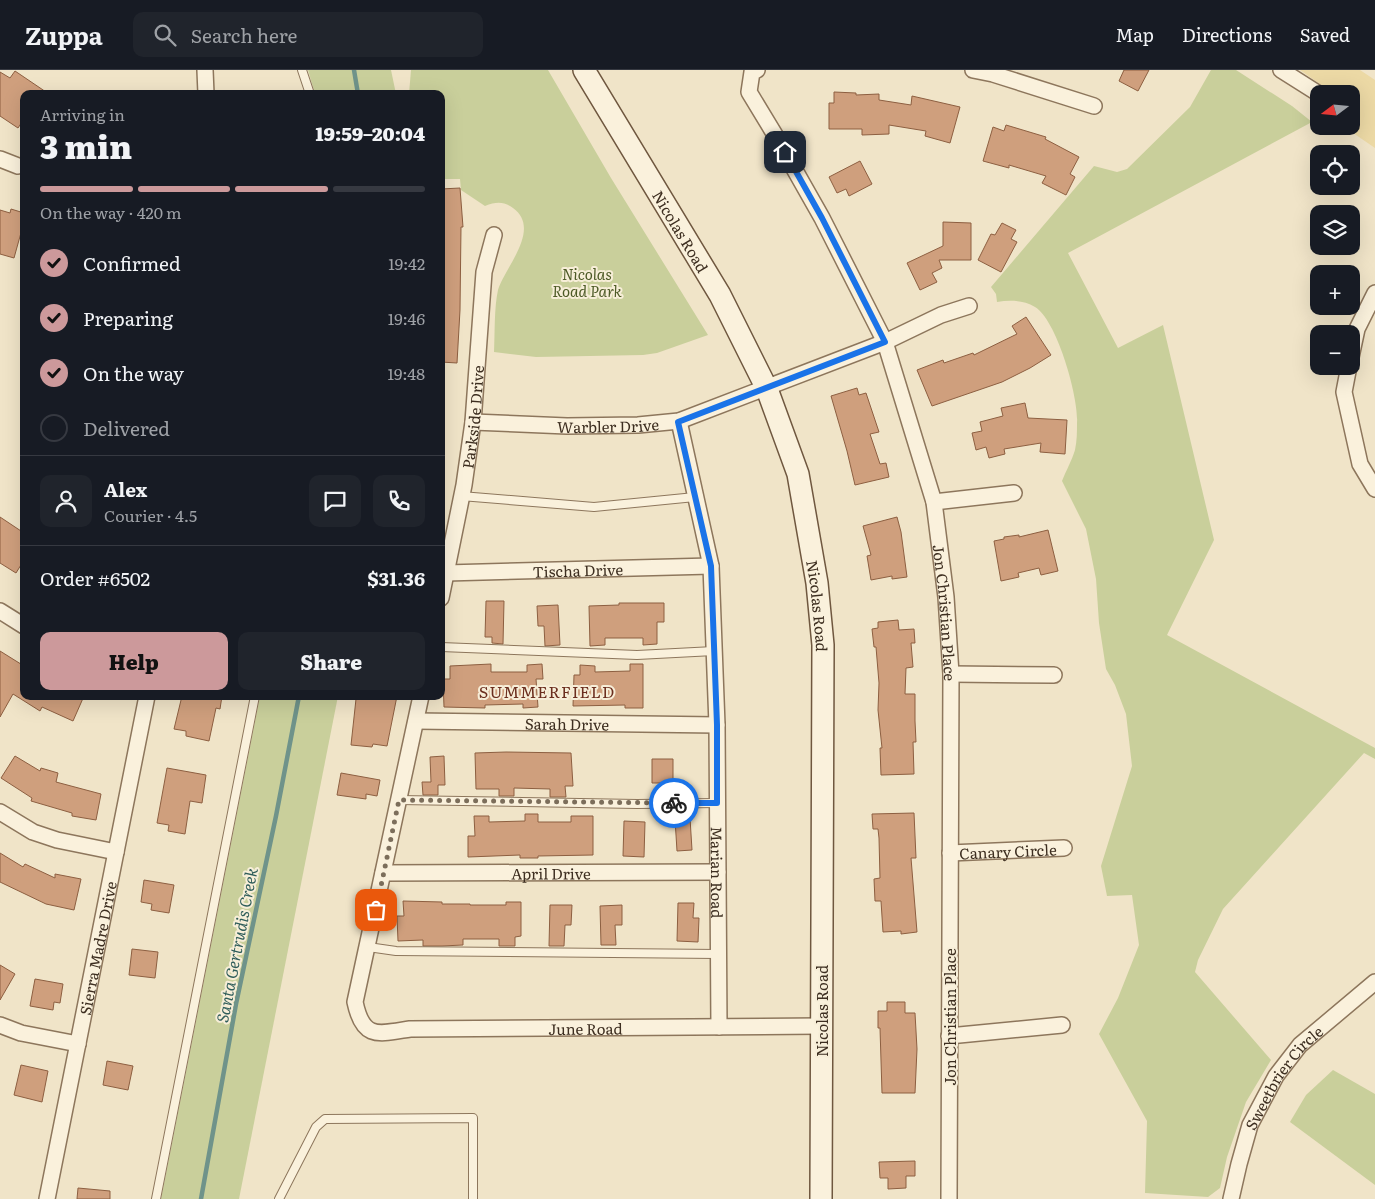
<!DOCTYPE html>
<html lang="en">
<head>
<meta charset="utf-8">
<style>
  :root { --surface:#171b24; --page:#20242c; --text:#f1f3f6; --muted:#9ea1a6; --line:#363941; --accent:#cc999b }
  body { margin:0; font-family:Literata,serif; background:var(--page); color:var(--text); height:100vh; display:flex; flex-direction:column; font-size:19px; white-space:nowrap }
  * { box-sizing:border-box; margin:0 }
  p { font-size:16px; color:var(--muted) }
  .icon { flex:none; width:28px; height:28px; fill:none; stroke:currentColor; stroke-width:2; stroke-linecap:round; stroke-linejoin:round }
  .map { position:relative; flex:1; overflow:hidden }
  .side { position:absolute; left:20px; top:20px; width:425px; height:610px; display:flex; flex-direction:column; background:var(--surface); border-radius:10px; box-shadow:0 5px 20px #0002 }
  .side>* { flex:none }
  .needle { width:32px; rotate:254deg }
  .buttons { position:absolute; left:1310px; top:15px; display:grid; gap:10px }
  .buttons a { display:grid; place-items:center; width:50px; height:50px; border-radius:10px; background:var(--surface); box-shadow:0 5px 20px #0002; font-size:25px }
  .pin { position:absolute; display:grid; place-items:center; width:42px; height:42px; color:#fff; margin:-21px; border-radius:10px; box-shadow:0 2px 8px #0006 }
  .courier { position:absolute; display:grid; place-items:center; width:50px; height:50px; margin:-25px; border:4px solid #1a73e8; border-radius:50%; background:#fff; color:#222; box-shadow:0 1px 6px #0007 }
  .headline em { font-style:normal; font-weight:800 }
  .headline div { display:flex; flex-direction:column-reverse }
  .headline { display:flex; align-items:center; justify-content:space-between; height:85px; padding:0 20px }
  h1 { font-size:32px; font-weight:800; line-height:38px }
  .bar { display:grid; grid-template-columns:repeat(4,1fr); gap:8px 5px; align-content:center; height:60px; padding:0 20px }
  .bar i { height:6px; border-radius:4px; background:var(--line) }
  .bar .selected { background:var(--accent) }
  .bar p { grid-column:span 4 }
  .line { display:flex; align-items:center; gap:12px; padding:0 20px; border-top:1px solid var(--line) }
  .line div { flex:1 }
  .round { display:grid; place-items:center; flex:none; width:52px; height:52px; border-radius:10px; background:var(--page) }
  ol { padding:0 20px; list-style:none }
  li { display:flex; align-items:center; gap:15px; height:55px }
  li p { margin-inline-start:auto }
  li .icon { padding:5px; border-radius:50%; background:var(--accent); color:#111; stroke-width:4 }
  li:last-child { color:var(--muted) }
  li i { width:28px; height:28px; border:2px solid var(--line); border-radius:50% }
  .cta { display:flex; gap:10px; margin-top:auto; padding:10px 20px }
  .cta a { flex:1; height:58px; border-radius:10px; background:var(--accent); color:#111; font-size:20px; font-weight:800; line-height:58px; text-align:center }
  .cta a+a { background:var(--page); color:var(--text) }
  header { display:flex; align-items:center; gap:30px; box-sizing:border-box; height:70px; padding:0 25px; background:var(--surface); border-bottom:1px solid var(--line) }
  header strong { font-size:24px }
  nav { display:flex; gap:28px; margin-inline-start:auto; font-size:18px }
  .search { width:350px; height:45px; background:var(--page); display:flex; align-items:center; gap:12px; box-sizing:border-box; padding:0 18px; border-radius:10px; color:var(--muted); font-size:19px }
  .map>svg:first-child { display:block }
</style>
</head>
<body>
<header>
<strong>Zuppa</strong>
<div class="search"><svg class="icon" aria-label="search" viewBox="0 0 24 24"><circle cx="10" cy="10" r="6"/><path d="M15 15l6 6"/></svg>Search here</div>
<nav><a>Map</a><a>Directions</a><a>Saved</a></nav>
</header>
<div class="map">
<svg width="1375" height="1129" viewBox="0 0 1375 1129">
  <rect width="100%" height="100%" fill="#f0e4c8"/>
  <g fill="#c9cf9b">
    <polygon points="308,0 391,0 396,24 315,24"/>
    <path d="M411,0H548L611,108L708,265L657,283L643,285L536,287L494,282C495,263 494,238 498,220C505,197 542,159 513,138C503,131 496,132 485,136L461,120L460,109H441V24H409Z"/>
    <path d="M1211,0H1236L1292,36L1312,52L1068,183L1118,278L1163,255L1214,470L1167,565L1375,678V689L1364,683L1223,839L1198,890L1195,902L1271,990L1246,1032L1227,1087L1220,1118L1208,1127L1145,1123L1147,1051L1099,964L1118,928L1139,875L1132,825L1107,826L1101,796L1132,696L1126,644L1115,615L1106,599L1099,553L1096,509L1086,459L1062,411C1066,401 1072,390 1075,380C1077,371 1077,361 1077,353C1079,328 1057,250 1035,237C1023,230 1010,230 997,232L996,224L991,217L1094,96L1117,102L1127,99L1190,37Z"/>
    <polygon points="260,626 338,626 239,1129 161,1129"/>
    <polygon points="1333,1000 1375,1024 1375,1115 1290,1052 1306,1025"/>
  </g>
  <polygon fill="#ecd9a5" points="1300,0 1360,0 1375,10 1375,78 1343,56 1351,56 1351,24 1334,24"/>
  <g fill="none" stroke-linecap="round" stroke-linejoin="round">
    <g stroke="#6f938a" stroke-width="4.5">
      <polyline points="354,0 358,24"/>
      <polyline points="201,1129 236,934 276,746 299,626"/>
    </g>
  </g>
  <g fill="#cf9f7d" stroke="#8d5f41">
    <polygon points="1124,0 1149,0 1138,21 1119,11"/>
    <polygon points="15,1 49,24 24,24 24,49 18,58 0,46 0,2 10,8"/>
    <polygon points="834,22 856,23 856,25 879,24 879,30 911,35 912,26 960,37 950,73 925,66 926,61 889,55 889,64 862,65 862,59 829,59 829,33 834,33"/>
    <polygon points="1006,55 1046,67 1045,69 1079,87 1070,104 1075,107 1066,125 1042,113 1046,106 1009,95 1009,98 983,91 993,57 1004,61"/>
    <polygon points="860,91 872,114 849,126 846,119 837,123 829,107"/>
    <polygon points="460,118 463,157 461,157 460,240 457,293 441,292 441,119"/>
    <polygon points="11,139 24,143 24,152 14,188 0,184 0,140 10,143"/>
    <polygon points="943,152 971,153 971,190 939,190 942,198 932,203 937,212 920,220 907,193 943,176"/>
    <polygon points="1002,153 1016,160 1011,169 1017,172 1001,202 978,190 991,164 995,165"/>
    <polygon points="1026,247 1051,285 1030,298 1002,312 932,336 917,300 943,290 944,293 973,283 974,285 1017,264 1012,256"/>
    <polygon points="857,318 859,325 866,323 879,362 870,364 880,394 886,393 889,407 855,415 847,381 831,326"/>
    <polygon points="1025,333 1028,348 1067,350 1065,384 1040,382 1041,373 1004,379 1005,384 989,388 986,377 976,380 972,363 982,361 980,352 1003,346 1001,338"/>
    <polygon points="0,447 24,463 24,490 16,503 0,493"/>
    <polygon points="897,447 901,462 907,507 892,509 892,506 871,510 867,486 871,485 863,456"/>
    <polygon points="1048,460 1058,501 1041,505 1039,498 1018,503 1019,507 1001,511 994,471 1004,469 1004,467 1019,465 1019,467"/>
    <polygon points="486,531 504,531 503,574 492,573 492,567 485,567"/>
    <polygon points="619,533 664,533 664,552 657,552 657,574 643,575 643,568 605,568 605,575 590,576 589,536 619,535"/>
    <polygon points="558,535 560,575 545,576 544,556 538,556 537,536"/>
    <polygon points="898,550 899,560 914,559 915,573 911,573 913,597 906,598 905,624 915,624 915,651 916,672 913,672 914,704 881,705 880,678 882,678 878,640 879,613 876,577 874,577 872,559 878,558 878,552"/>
    <polygon points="0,581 24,596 24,626 84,626 73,651 42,637 40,641 13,624 0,647"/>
    <polygon points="491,594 491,602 527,602 527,595 542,594 543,609 536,609 538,637 523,638 523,634 485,635 485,638 444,637 443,609 450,609 450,596"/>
    <polygon points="630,594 643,594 643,638 625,638 625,635 573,636 574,605 580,605 580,595 595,596 595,602 630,601"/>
    <polygon points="182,626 222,626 220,639 216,638 209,671 186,666 186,661 174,659"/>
    <polygon points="360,626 397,626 387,676 373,674 372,677 351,675 356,629 359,629"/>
    <polygon points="506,682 571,683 573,716 565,716 566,727 550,727 550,719 514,718 514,726 499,726 499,719 476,719 475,683"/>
    <polygon points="15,686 40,701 41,698 58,703 56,712 101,724 96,750 72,746 72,743 31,731 32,728 1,708"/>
    <polygon points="444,686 445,715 438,715 438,725 423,725 422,712 431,712 430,687"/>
    <polygon points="652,689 673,689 673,718 661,718 661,713 652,713"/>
    <polygon points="167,698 206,705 202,733 190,731 185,764 168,761 169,755 157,753"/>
    <polygon points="341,703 380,710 377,726 366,724 366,729 337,725"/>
    <polygon points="914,743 916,788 911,788 917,862 901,864 901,861 883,862 881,831 875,831 874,809 880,808 879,768 878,759 873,759 872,744"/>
    <polygon points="525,744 538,744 538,752 571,752 571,746 593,746 593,785 538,786 538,788 520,788 520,785 468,787 468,766 475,766 474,746 489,746 489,752 525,751"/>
    <polygon points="690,748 692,780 677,781 675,749"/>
    <polygon points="624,751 645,752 644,787 623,786"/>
    <polygon points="0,783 23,797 25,794 55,808 55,804 81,809 74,840 46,834 0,812"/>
    <polygon points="144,810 174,815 169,843 151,840 152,834 141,832"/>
    <polygon points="403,831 442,832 442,834 470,834 470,835 506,835 506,832 521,832 521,866 515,867 515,876 499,876 499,869 463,869 463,875 442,876 423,876 423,870 398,871 397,846 404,846"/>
    <polygon points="678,833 694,833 693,848 699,848 698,872 677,871"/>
    <polygon points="550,835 572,835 571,855 565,855 564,876 549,876"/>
    <polygon points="622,835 622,855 615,855 616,875 601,875 600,836"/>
    <polygon points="132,879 158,882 155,908 129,905"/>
    <polygon points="0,895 15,904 0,930"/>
    <polygon points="35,909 63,914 60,933 54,932 53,940 30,936"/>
    <polygon points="887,932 905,932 905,943 915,943 917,979 915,1023 882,1023 880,958 878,958 878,941 887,941"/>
    <polygon points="107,991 133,996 128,1020 103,1015"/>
    <polygon points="21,995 48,1001 42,1032 14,1025"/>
    <polygon points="915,1091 915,1106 906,1106 906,1118 888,1119 888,1108 880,1108 879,1092"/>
    <polygon points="78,1118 110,1121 110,1129 77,1129"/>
  </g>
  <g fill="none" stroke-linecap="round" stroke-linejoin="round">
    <g stroke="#8d765c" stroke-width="10">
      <g id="service">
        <polyline points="302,0 310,24"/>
        <polyline points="461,426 594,437 695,427"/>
        <polyline points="441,577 637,585 714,581"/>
        <polyline points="399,730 637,734 717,733"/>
        <polyline points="368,877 396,881 718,884"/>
        <polyline points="156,1129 255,626"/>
        <polyline points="279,1129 316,1057 325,1049 473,1048 473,1129"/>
      </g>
    </g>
    <g stroke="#8d765c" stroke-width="18">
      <g id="minor">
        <polyline points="205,0 206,24"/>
        <path id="s1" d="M757,0L752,2L749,22L775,65L822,148L885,272L934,432L946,527L951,604L949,1129"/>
        <polyline points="973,0 993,4 1094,36"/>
        <polyline points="1281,0 1319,24"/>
        <polyline points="0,89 18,96"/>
        <polyline points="1351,287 1357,259 1375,223"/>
        <polyline points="1349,296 1344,322 1360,394 1375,419"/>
        <path id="s2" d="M679,351L711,496L717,655L719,957"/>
        <path id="s3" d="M473,352L567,356L638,355L679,351L885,272L941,245L969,236"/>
        <polyline points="934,432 1014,423"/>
        <path id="s4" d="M446,503L711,496"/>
        <path id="s5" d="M441,528L464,415L473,352L484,202L494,165"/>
        <polyline points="0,541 24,556"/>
        <polyline points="951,604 1054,605"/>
        <path id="s6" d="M421,626L355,932C363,970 378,964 410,959L821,956"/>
        <path id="s7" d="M416,651L717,655"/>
        <polyline points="0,742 33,762 57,770 116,782"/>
        <path id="s8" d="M950,783L1064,778"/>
        <path id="s9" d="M383,803L718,802"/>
        <polyline points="0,955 21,963 78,974"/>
        <polyline points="949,966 1062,955"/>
        <path id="s10" d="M47,1129L147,626"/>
        <path id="s11" d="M1231,1129L1239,1094L1250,1055L1276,1006L1300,975L1375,912"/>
      </g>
    </g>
    <g stroke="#6f573f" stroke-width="24">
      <g id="secondary">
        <path id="s12" d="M584,0L720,225L767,319L798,404L817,513L823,575L821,1129"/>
      </g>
    </g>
    <use href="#service" stroke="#faf1dc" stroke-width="8"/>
    <use href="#minor" stroke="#faf1dc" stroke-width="15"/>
    <use href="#secondary" stroke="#faf1dc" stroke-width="21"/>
  </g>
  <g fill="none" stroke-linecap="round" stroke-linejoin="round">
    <polyline stroke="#7c6e5b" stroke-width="5" stroke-dasharray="0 9" points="376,840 399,730 674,733"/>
    <polyline stroke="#1a73e8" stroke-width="6" points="674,733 717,733 717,655 711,496 678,352 885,272 822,148 785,82"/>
  </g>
  <g text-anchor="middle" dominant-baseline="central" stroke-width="4" stroke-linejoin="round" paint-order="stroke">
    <g font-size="15" fill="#3d2e20" stroke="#f7eed8">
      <text stroke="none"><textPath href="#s12" startOffset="188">Nicolas Road</textPath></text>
      <text stroke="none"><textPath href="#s5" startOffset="184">Parkside Drive</textPath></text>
      <text stroke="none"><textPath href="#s3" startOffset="135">Warbler Drive</textPath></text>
      <text stroke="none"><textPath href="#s4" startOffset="132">Tischa Drive</textPath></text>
      <text stroke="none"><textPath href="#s12" startOffset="592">Nicolas Road</textPath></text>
      <text stroke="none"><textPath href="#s1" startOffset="589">Jon Christian Place</textPath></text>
      <text stroke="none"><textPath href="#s7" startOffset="151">Sarah Drive</textPath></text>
      <text stroke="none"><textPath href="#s8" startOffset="58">Canary Circle</textPath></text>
      <text stroke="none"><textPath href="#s9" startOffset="168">April Drive</textPath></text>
      <text stroke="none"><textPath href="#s2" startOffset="455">Marian Road</textPath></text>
      <text stroke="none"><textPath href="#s10" startOffset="256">Sierra Madre Drive</textPath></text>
      <text transform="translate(821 941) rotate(-90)">Nicolas Road</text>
      <text transform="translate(949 947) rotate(-90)">Jon Christian Place</text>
      <text stroke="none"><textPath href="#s6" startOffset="562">June Road</textPath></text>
      <text stroke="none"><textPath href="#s11" startOffset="135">Sweetbrier Circle</textPath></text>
    </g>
    <g font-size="15" font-style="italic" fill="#4d5a26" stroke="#f7eed8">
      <text x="587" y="203">Nicolas<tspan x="587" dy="17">Road Park</tspan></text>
    </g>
    <g font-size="16" letter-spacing="1" fill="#6b2e1e" stroke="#f7eed8">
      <text x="547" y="621">SUMMERFIELD</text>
    </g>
    <g font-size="16" font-style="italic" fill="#2f5d5a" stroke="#f7eed8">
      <text transform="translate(236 875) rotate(-79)">Santa Gertrudis Creek</text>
    </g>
  </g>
</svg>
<div class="buttons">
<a><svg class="needle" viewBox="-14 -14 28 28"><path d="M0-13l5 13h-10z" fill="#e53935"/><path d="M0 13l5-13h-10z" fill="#9ea1a6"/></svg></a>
<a><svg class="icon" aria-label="locate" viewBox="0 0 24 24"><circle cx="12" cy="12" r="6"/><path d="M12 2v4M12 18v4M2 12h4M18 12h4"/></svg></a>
<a><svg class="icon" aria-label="layers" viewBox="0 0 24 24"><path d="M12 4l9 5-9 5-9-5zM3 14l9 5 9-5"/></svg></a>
<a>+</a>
<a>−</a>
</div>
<div class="pin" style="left:376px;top:840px;background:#ea580c"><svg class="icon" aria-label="bag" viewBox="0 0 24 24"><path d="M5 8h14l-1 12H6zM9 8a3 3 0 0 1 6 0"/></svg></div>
<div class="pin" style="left:785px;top:82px;background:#1f2937"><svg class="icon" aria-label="home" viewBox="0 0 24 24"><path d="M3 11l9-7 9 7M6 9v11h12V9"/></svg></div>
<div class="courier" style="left:674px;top:733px"><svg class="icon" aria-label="bike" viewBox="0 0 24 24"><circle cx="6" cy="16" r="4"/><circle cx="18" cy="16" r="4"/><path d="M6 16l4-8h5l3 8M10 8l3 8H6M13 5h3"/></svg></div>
<section class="side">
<div class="headline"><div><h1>3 min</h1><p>Arriving in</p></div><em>19:59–20:04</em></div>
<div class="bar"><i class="selected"></i><i class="selected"></i><i class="selected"></i><i></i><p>On the way · 420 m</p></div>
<ol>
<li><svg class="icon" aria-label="check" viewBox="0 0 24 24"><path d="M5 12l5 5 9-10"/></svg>Confirmed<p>19:42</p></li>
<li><svg class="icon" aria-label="check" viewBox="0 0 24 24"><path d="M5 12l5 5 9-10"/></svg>Preparing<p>19:46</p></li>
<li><svg class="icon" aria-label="check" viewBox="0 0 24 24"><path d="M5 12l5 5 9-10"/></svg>On the way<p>19:48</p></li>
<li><i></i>Delivered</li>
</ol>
<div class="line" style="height:90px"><a class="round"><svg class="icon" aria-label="person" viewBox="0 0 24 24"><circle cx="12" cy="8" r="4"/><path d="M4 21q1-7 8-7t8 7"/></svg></a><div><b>Alex</b><p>Courier · 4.5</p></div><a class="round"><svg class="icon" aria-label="chat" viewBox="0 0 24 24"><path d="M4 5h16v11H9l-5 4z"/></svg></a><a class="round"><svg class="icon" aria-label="phone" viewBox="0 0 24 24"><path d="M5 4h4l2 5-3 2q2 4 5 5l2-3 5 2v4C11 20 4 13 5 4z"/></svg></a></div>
<div class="line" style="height:65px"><div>Order #6502</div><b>$31.36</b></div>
<div class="cta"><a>Help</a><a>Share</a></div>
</section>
</div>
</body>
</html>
